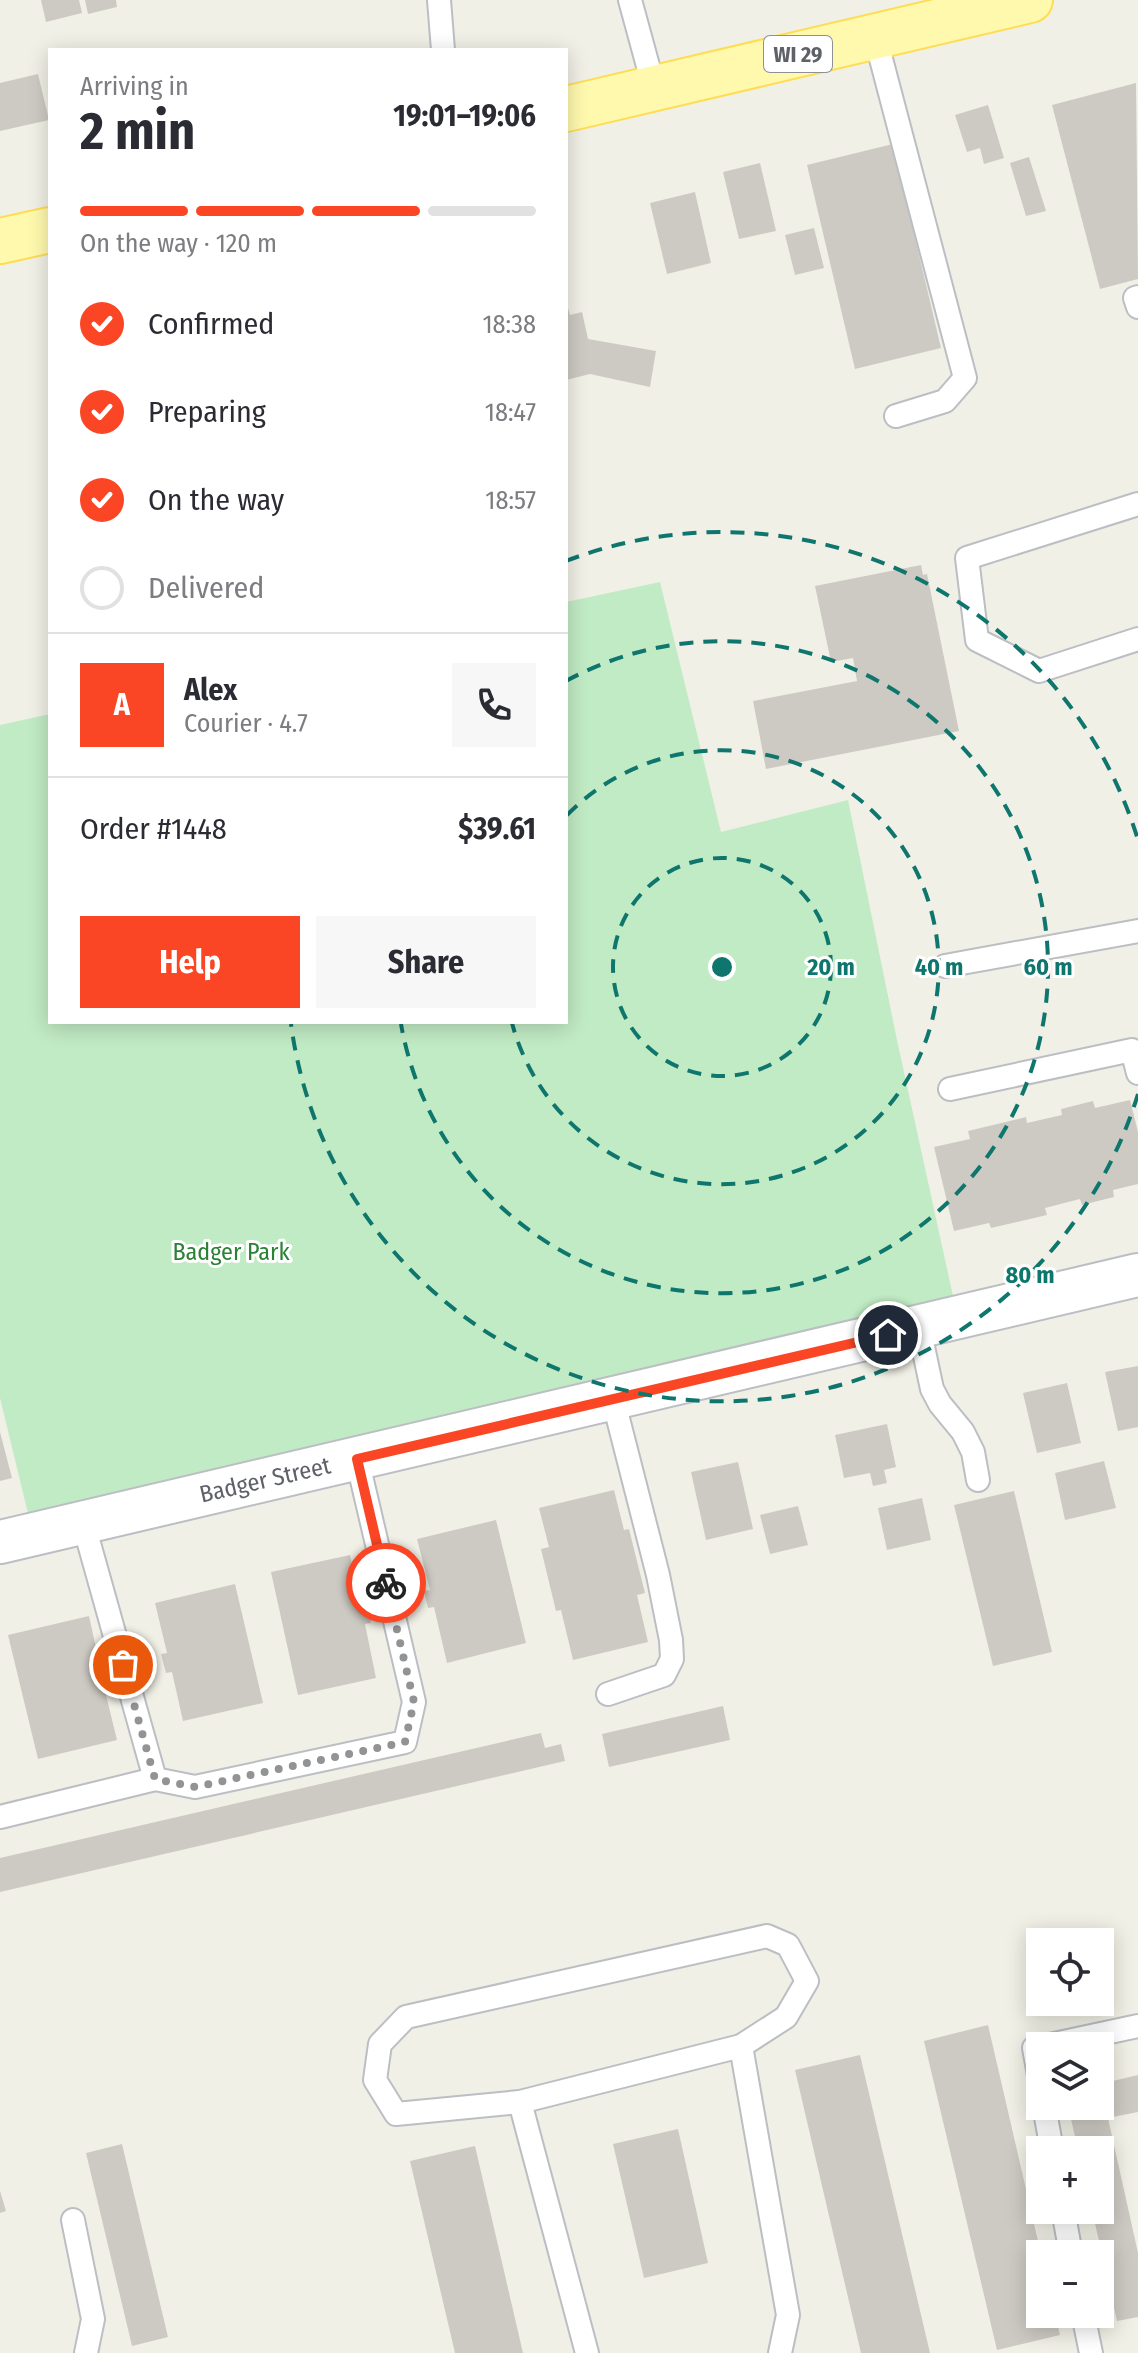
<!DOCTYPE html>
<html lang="en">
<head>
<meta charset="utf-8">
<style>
  :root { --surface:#fff; --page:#f7f7f7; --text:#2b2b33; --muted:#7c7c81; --line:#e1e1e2; --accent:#fa4624 }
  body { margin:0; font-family:"Fira Sans Condensed",sans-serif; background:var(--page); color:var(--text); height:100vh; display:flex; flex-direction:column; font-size:30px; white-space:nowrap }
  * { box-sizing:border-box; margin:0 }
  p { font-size:26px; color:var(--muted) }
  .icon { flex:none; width:44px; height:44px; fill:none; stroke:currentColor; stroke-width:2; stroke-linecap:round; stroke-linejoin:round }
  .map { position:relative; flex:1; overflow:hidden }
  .drawer { position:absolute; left:48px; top:48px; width:520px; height:976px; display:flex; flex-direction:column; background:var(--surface); border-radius:0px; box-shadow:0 4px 20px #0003 }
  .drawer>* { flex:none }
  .buttons { position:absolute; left:1026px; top:1928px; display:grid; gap:16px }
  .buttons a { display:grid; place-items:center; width:88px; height:88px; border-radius:0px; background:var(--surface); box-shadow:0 4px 20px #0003; font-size:40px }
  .pin { position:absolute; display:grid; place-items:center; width:68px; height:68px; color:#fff; margin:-34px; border:4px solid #fff; border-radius:50%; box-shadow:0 2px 8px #0007 }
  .courier { position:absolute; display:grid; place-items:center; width:80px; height:80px; margin:-40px; border:6px solid #fa4624; border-radius:50%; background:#fff; color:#222; box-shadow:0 2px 10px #0007 }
  .head em { font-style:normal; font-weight:700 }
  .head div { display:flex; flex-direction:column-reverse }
  .head { display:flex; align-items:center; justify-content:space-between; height:136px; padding:0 32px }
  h1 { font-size:52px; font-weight:700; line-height:60px }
  .bar { display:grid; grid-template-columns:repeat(4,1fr); gap:12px 8px; align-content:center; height:96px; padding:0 32px }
  .bar i { height:10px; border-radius:6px; background:var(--line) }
  .bar .current { background:var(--accent) }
  .bar p { grid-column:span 4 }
  .line { display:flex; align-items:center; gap:20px; padding:0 32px; border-top:2px solid var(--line) }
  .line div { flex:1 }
  .round { display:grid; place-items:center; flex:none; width:84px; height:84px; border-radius:0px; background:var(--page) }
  ol { padding:0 32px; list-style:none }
  li { display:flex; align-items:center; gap:24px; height:88px }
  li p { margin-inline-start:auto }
  li .icon { padding:8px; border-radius:50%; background:var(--accent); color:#fff; stroke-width:4 }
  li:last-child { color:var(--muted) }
  li i { width:44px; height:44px; border:4px solid var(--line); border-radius:50% }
  .button { display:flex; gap:16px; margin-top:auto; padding:16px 32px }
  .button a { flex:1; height:92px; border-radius:0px; background:var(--accent); color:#fff; font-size:32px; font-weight:700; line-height:92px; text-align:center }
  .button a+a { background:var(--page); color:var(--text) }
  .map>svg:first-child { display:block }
</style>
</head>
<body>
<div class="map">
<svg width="1138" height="2353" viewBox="0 0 1138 2353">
  <rect width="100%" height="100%" fill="#f1f0e6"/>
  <polygon fill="#c1ebc4" points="660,582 721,832 848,800 897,1040 958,1319 33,1534 0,1398 0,725 50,714 50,1022 566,1022 566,602"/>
  <g fill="#cdcac3">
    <polygon points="41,0 79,0 82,13 46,22"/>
    <polygon points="85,0 116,0 117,7 88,14"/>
    <polygon points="38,74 49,120 0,131 0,83"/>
    <polygon points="1136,83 1138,279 1100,289 1052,105"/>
    <polygon points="988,105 1004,158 984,164 980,148 967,152 955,115"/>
    <polygon points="893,144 941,348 855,369 807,165"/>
    <polygon points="1029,157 1046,211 1026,216 1010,163"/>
    <polygon points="760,163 776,231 739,239 723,172"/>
    <polygon points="695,192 711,263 667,274 650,203"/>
    <polygon points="814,228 824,268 795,275 785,235"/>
    <polygon points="566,301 570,315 582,312 588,339 656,351 650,387 590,374 566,380"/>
    <polygon points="921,565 923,575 927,574 959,731 766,769 753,701 857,681 853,658 831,662 815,586"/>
    <polygon points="1130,1100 1138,1132 1138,1184 1113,1190 1114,1197 1082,1205 1080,1199 1045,1208 1047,1215 991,1228 989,1223 954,1231 934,1147 970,1139 968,1131 1026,1117 1027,1123 1062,1115 1061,1109 1093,1101 1095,1108"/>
    <polygon points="1138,1366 1138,1427 1118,1431 1105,1372"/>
    <polygon points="1067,1383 1081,1443 1037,1453 1023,1393"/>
    <polygon points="887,1424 896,1467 884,1470 887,1483 873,1486 870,1473 844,1478 835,1435"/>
    <polygon points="0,1432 12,1478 0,1481"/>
    <polygon points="1104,1461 1116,1508 1065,1520 1055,1473"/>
    <polygon points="738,1462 753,1529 706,1540 691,1472"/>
    <polygon points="614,1490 624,1530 629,1529 645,1593 637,1595 648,1642 573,1660 561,1610 556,1611 541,1549 549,1547 539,1508"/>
    <polygon points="1014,1491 1052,1652 993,1666 954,1505"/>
    <polygon points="922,1498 931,1540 887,1550 878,1508"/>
    <polygon points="798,1506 808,1545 770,1554 760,1515"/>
    <polygon points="496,1520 526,1643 447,1663 434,1607 428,1608 424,1591 430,1590 417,1539"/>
    <polygon points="350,1555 361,1606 367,1605 371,1623 365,1624 376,1678 298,1695 271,1572"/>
    <polygon points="235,1584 263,1703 183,1721 172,1672 166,1673 161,1654 167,1653 155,1603"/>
    <polygon points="89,1616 100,1666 107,1665 112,1685 104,1687 117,1740 38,1759 8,1635"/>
    <polygon points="723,1706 730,1740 609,1767 602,1734"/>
    <polygon points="541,1733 545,1748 561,1744 565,1761 0,1892 0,1858"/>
    <polygon points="988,2025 1041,2254 1040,2314 1055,2314 1060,2335 997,2350 924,2041"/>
    <polygon points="860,2055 930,2353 861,2353 795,2070"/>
    <polygon points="1138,2075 1138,2112 1108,2118 1138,2253 1138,2317 1117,2321 1092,2210 1100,2210 1100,2150 1078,2150 1068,2106 1100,2106 1100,2084"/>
    <polygon points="678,2129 708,2263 644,2278 613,2144"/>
    <polygon points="122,2144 168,2337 132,2346 86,2153"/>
    <polygon points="475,2146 523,2353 455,2353 410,2161"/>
    <polygon points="0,2191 6,2211 0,2213"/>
  </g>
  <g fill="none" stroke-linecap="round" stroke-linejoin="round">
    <g stroke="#bbbec3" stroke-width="26">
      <g id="service">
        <polyline points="439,0 443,50"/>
        <polyline points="630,0 654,88"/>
        <polyline points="875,36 965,378 945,401 896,416"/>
        <polyline points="1138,297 1135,298 1138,307"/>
        <polyline points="1138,504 967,558 977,640 1039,671 1138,639"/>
        <polyline points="945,966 1138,931"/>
        <polyline points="950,1089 1132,1050 1138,1073"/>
        <polyline points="919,1328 932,1389 940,1404 963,1432 973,1452 978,1480"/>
        <polyline points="83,1522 155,1779 195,1787 405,1742 414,1702 357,1459"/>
        <polyline points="608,1694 664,1675 672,1659 671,1640 658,1575 613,1399"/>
        <polyline points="0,1817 155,1779"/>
        <polygon points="767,1936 788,1945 807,1981 786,2017 741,2046 520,2102 396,2114 375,2080 380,2044 406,2017"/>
        <polyline points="741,2046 788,2315 780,2353"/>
        <polyline points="1045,2046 1138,2026"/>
        <polyline points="1040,2047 1034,2048 1040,2081"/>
        <polyline points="520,2102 587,2353"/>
        <polyline points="1044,2106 1052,2150"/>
        <polyline points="1063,2210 1071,2254"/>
        <polyline points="73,2220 93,2319 86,2353"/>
        <polyline points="1083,2314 1091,2353"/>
      </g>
    </g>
    <g stroke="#bbbec3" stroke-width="46">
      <polyline id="minor" points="0,1542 1138,1275"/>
    </g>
    <g stroke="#ffdd52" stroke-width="48">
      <g id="primary">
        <polyline points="566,109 1030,0"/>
        <polyline points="0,241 50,230"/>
      </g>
    </g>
    <use href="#service" stroke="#fff" stroke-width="22"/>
    <use href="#minor" stroke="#fff" stroke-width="42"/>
    <use href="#primary" stroke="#fff9ae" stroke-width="44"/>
  </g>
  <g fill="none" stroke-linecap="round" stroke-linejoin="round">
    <polyline stroke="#919394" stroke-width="8" stroke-dasharray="0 14.4" points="123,1665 155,1779 195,1787 405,1742 414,1702 386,1583"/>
    <polyline stroke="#fa4624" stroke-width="10" points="386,1583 357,1459 888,1335"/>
  </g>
  <g fill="none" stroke="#0f766e" stroke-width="4" stroke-dasharray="14 10">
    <circle cx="722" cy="967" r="109"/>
    <path d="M567 815A217 217 0 1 1 512 1023"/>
    <path d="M566 681A326 326 0 1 1 401 1024"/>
    <path d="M1138 1094A435 435 0 0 1 291 1024M566 561A435 435 0 0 1 1138 840"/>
  </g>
  <g text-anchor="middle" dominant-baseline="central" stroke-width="6" stroke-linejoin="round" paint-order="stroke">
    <rect fill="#fff" stroke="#8e9095" stroke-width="2" x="764" y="36" width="68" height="36" rx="6"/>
    <g font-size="22" font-weight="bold" fill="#5e6168">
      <text x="798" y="54">WI 29</text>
    </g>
    <g font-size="24" fill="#2b8136" stroke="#fff">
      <text x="231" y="1252">Badger Park</text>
    </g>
    <g font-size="24" fill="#5e6168" stroke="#fff">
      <text transform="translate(265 1480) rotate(-13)">Badger Street</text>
    </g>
  </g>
  <circle cx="722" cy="967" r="12" fill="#0f766e" stroke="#fff" stroke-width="4"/>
  <g font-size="24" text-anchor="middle" font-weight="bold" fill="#0f766e" stroke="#fff" stroke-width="6" stroke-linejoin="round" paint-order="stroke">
    <text x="831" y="975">20 m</text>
    <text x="939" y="975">40 m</text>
    <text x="1048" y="975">60 m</text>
    <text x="1030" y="1283">80 m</text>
  </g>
</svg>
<div class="buttons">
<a><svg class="icon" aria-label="locate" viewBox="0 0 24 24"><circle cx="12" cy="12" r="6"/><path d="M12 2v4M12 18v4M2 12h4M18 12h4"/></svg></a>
<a><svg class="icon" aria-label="layers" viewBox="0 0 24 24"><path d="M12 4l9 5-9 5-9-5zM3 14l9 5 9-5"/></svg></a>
<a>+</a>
<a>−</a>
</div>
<div class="pin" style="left:123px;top:1665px;background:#ea580c"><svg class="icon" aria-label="bag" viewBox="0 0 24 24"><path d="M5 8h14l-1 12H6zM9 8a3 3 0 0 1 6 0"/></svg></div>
<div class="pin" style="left:888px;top:1335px;background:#1f2937"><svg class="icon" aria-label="home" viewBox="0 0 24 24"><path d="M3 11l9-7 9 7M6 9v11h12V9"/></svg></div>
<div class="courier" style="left:386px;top:1583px"><svg class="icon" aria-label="bike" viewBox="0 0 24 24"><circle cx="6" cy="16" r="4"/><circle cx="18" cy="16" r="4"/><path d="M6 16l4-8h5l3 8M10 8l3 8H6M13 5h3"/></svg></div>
<section class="drawer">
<div class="head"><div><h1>2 min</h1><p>Arriving in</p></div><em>19:01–19:06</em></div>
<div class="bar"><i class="current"></i><i class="current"></i><i class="current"></i><i></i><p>On the way · 120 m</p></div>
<ol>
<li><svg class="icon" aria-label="check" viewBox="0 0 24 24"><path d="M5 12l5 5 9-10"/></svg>Confirmed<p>18:38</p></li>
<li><svg class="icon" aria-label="check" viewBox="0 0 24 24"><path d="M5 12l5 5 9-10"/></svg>Preparing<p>18:47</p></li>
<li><svg class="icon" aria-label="check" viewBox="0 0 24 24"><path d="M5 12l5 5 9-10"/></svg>On the way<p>18:57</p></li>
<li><i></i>Delivered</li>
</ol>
<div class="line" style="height:144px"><b class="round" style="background:var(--accent);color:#fff">A</b><div><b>Alex</b><p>Courier · 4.7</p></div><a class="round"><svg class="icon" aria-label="phone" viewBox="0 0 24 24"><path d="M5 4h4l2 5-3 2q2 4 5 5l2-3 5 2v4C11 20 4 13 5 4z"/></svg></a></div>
<div class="line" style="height:104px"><div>Order #1448</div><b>$39.61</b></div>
<div class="button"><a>Help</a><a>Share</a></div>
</section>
</div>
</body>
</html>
